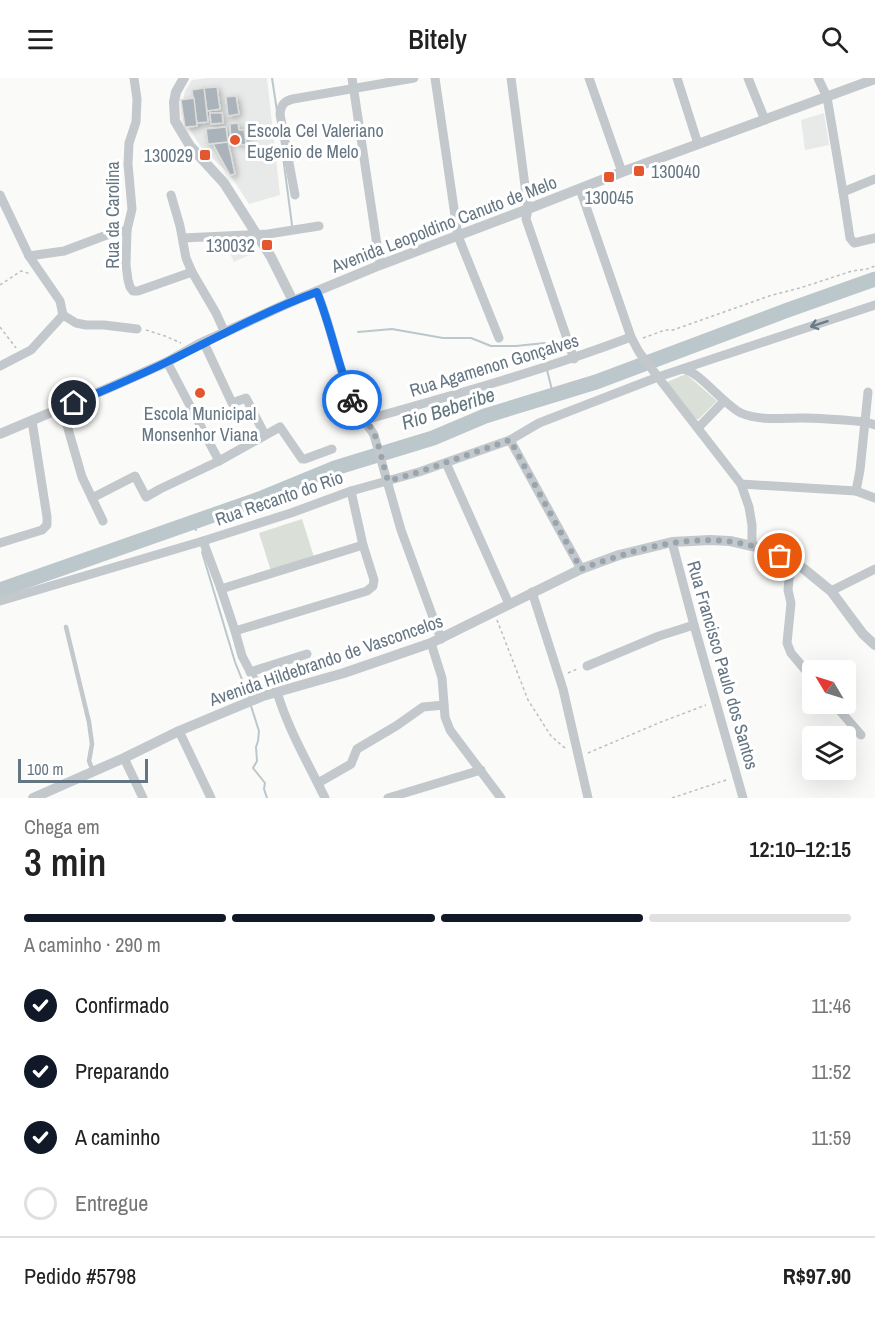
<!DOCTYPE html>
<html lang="pt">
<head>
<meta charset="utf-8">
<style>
  :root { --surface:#fff; --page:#f2f2f2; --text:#222; --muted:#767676; --line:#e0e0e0; --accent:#111827 }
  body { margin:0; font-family:"Archivo Narrow",sans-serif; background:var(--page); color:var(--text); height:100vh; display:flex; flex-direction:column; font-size:22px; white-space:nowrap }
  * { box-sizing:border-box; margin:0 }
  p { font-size:20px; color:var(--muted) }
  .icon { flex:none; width:33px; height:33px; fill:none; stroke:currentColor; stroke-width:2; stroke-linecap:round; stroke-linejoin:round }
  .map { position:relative; height:720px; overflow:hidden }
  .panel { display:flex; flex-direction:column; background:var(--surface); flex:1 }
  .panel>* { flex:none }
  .needle { width:39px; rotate:308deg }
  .buttons { position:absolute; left:802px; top:582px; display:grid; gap:12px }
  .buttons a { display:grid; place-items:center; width:54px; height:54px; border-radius:6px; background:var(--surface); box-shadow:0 6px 24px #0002; font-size:30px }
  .scale { position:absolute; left:18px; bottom:15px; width:130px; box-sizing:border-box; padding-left:6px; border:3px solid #657683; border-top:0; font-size:16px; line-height:21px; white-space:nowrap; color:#657683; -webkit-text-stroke:4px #fff; paint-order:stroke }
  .pin { position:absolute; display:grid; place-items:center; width:51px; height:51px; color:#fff; margin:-26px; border:3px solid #fff; border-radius:50%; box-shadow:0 2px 6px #0007 }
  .courier { position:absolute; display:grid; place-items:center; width:60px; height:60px; margin:-30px; border:4px solid #1a73e8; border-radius:50%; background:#fff; color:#222; box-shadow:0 2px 8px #0007 }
  .overview em { font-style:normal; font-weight:600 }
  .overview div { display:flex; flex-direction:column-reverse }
  .overview { display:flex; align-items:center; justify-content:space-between; height:102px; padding:0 24px }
  h1 { font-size:39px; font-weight:600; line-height:45px }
  .bar { display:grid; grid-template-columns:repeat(4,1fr); gap:9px 6px; align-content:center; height:72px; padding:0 24px }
  .bar i { height:8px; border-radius:4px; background:var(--line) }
  .bar .active { background:var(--accent) }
  .bar p { grid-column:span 4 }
  .line { display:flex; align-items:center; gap:15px; padding:0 24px; border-top:2px solid var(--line) }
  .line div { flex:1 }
  ol { padding:0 24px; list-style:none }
  li { display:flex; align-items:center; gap:18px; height:66px }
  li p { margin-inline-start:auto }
  li .icon { padding:6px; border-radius:50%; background:var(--accent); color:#fff; stroke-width:4 }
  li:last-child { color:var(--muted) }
  li i { width:33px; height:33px; border:3px solid var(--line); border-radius:50% }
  header { display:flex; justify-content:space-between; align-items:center; height:78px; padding:0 24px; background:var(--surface); font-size:27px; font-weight:600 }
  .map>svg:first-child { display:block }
</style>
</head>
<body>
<header><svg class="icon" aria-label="menu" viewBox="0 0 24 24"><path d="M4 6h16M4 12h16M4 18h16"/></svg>Bitely<svg class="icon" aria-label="search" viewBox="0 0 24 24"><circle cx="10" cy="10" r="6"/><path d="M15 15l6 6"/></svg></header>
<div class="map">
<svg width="875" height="720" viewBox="0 0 875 720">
  <defs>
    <filter id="shadow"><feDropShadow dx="2.5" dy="2.5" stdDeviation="3" flood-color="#0004"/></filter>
  </defs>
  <rect width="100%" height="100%" fill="#fafaf8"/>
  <g fill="#e8e9e9">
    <polygon points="207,0 267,0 280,117 249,126 230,97 201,69 192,55 184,41 183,23 185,13 192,2"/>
    <polygon points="824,35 829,67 805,72 801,42"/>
    <polygon points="223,161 243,161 251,176 234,184"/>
  </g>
  <g fill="#dadfd7">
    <polygon points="686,296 717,323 699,341 696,341 667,304"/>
    <polygon points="302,441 314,479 271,493 259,455"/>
  </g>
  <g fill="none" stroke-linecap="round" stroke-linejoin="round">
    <g stroke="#bbc7cb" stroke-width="2">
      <polyline points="272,0 277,33"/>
      <polyline points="282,71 292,147"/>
      <polyline points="358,254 392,251 443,260 471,260 491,268 516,268 545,265 549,271 545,284 546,286"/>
      <polyline points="547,292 553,316"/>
      <polyline points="192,444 196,452"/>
      <polyline points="202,474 235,584 249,619"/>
      <polyline points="251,628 259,653 258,663 256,669 257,683 253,690 265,705 264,711 267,720"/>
    </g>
    <polyline stroke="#bbc7cb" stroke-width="15" points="0,512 262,420 335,390 433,360 485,338 596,304 785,233 875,201"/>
  </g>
  <g fill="#aab3b9" stroke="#dcdcda" stroke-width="1.5" filter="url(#shadow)">
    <polygon points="217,9 220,31 207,33 204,10"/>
    <polygon points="204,10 208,44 197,45 192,12"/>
    <polygon points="236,18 239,36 228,38 226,19"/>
    <polygon points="194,20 197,48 185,49 181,22"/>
    <polygon points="210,35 222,35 223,45 211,46"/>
    <polygon points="238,45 239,52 244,52 246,66 242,67 240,64 231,64 230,46"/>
    <polygon points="245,47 254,47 255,55 246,55"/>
    <polygon points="226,49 228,64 208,66 206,51"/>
    <polygon points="228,64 235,96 230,97 213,66"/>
  </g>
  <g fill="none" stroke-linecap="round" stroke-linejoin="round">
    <g stroke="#bbbfc2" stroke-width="1.5" stroke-dasharray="3 3" stroke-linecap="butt">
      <polyline points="0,207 21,193 31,196"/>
      <polyline points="0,249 16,270"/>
      <polyline points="146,252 165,258 181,265"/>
      <polyline points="643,260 665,252 673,252 769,218 800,210 852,193 867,191 875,188"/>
      <polyline points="497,542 528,622 551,658 566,671"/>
      <polyline points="568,595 577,591"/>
      <polyline points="588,675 661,644 706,627"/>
      <polyline points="672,720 729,701"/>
    </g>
    <polyline stroke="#c3c8cc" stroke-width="4.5" points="66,549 89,644 92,666 89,683 93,693"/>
    <g stroke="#c3c8cc" stroke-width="9">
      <polyline points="134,0 137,21 136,44 129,65 128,86 132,131 127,152 126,187 128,202 130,209 133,213 138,213 192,194"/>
      <polyline points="352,0 380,187"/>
      <polyline points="435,0 458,158 499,260"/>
      <polyline points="511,0 528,131 526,141 574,281"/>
      <polyline points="589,0 622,94"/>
      <polyline points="677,0 698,66"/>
      <polyline points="748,0 765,42"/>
      <polyline points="818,0 827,19 843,114 850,160 854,165 875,160"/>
      <polyline points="580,111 631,259 639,274 658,299 741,406 749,429 752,447 752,468"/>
      <polyline points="843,114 875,101"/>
      <polyline points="0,117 29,178 60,223 63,237 76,245 86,247 104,247 137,251"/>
      <polyline points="171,117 180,148 186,180 192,194 216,235 225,255"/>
      <path d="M295,117L280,36C281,27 284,23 293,21L414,0"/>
      <polyline points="183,160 268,156 319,148"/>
      <polyline points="29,178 64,173 104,158 127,152"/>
      <path d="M317,214C332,250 338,290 353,326C358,338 368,346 374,357L401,452L441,561"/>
      <polyline points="204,265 232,325 246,320 265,357"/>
      <polyline points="167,284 219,383"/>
      <polyline points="0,288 31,272 63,237"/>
      <path d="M683,291C699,293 723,326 741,335C759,343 782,340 801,340C823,340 844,342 866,344L875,347"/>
      <polyline points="62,330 82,399 103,443"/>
      <path d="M365,342C454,317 544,292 631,259"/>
      <polyline points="698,350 724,323"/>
      <polyline points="510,362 581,491"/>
      <polyline points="446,385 509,526"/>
      <polyline points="741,406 856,413 875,420"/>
      <polyline points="856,413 860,392 868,314"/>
      <polyline points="92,420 135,398 146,419 160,411 219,383 280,349 302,381 305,381 332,371"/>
      <polyline points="203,463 221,511 235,553 242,578 263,618"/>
      <polyline points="672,464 694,547 743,720"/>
      <polyline points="0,465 42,452 47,447 47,439 32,343"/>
      <polyline points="794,484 789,501 788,512 791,525 787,565 791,575 813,601"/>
      <polyline points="221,511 363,467"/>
      <polyline points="831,513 875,491"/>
      <polyline points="532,514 563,611 588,720"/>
      <polyline points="0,523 203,463 291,435 351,413 419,394 510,362 539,345 658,299 875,227"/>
      <polyline points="235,553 367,513 373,508 374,502 363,467 351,413"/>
      <polyline points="431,565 442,600 445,639 450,652 501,720"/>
      <polyline points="587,588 659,558 694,547"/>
      <polyline points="250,594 307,576"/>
      <path d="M277,614C288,651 308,685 325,720"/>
      <polyline points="834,626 861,657"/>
      <polyline points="179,653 211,720"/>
      <polyline points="124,680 143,720"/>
      <polyline points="318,705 351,686 357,671 396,648 423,629 444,627"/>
      <polyline points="388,720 481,692"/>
    </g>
    <g stroke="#c3c8cc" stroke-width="10">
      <polyline points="184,0 176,14 174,24 175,43 190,68 224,105 271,179 293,223"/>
      <polyline points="0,356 111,309 167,284 199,266 293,223 380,187 528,131 622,94 875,1"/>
      <polyline points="33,720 124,680 179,653 263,618 344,595 431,565 581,491 619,477 672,464 710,462 730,463 752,468 767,472 794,484 804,491 831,513 863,556 875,567"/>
    </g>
  </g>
  <defs><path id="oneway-shaft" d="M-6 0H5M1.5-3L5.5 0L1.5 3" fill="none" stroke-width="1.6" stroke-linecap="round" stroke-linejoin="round" transform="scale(1.5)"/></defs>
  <use stroke="#6a7a87" href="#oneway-shaft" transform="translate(819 246) rotate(162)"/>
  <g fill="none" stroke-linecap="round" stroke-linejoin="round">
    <path stroke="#99a4ac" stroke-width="6" stroke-dasharray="0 10.8" d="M352,322C357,335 368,343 374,355C380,370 383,387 388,403L419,394L510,362L581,491C647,467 713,447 780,478"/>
    <path stroke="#1a73e8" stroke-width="8" d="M74,325C105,312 136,299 167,284C216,260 265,233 317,214C331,249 338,287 352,322"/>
  </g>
  <g fill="#e4572e" stroke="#fff" stroke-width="2">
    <circle cx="235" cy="62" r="6"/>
    <rect x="199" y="71" width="12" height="12" rx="3"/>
    <rect x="633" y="87" width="12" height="12" rx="3"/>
    <rect x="603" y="93" width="12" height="12" rx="3"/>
    <rect x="261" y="161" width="12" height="12" rx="3"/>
    <circle cx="200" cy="315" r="6"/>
  </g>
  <g text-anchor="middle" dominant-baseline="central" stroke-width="6" stroke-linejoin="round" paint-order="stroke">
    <g font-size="18" fill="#657683" stroke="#fff" text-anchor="start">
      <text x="247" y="52">Escola Cel Valeriano<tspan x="247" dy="21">Eugenio de Melo</tspan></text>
      <text x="193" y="77" text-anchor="end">130029</text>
      <text x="651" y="93">130040</text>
      <text x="609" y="119" text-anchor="middle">130045</text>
      <text x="255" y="167" text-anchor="end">130032</text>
      <text x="200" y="335" text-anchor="middle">Escola Municipal<tspan x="200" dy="21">Monsenhor Viana</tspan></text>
    </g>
    <g font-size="18" fill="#657683" stroke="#fff">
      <text transform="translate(112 137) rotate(-90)">Rua da Carolina</text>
      <text transform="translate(444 146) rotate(-21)">Avenida Leopoldino Canuto de Melo</text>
      <text transform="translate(494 287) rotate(-17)">Rua Agamenon Gonçalves</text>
      <text transform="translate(279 420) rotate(-19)">Rua Recanto do Rio</text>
      <text transform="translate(326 582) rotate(-19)">Avenida Hildebrando de Vasconcelos</text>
      <text transform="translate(723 587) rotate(74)">Rua Francisco Paulo dos Santos</text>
    </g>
    <g font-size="20" font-style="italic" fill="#60757c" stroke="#fff">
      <text transform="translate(448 330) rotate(-18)">Rio Beberibe</text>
    </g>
  </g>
</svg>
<div class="buttons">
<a><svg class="needle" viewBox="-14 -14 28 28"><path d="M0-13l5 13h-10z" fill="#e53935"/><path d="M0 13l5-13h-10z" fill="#767676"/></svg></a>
<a><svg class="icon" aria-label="layers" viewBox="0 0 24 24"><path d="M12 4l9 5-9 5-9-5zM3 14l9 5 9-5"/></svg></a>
</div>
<div class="scale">100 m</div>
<div class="pin" style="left:780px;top:478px;background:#ea580c"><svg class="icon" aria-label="bag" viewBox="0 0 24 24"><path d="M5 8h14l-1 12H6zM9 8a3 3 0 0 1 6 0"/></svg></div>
<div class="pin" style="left:74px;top:325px;background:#1f2937"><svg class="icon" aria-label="home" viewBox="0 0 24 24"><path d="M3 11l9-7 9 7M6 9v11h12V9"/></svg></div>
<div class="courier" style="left:352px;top:322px"><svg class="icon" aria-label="bike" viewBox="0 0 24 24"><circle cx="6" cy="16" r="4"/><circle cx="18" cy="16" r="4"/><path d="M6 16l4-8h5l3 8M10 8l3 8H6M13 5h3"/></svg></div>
</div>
<section class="panel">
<div class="overview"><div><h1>3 min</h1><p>Chega em</p></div><em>12:10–12:15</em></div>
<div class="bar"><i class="active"></i><i class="active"></i><i class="active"></i><i></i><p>A caminho · 290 m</p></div>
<ol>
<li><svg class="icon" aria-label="check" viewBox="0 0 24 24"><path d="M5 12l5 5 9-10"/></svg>Confirmado<p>11:46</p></li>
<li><svg class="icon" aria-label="check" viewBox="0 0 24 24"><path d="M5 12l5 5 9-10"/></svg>Preparando<p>11:52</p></li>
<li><svg class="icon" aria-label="check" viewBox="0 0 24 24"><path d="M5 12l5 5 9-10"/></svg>A caminho<p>11:59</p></li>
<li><i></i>Entregue</li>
</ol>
<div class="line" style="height:78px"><div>Pedido #5798</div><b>R$97.90</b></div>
</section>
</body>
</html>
